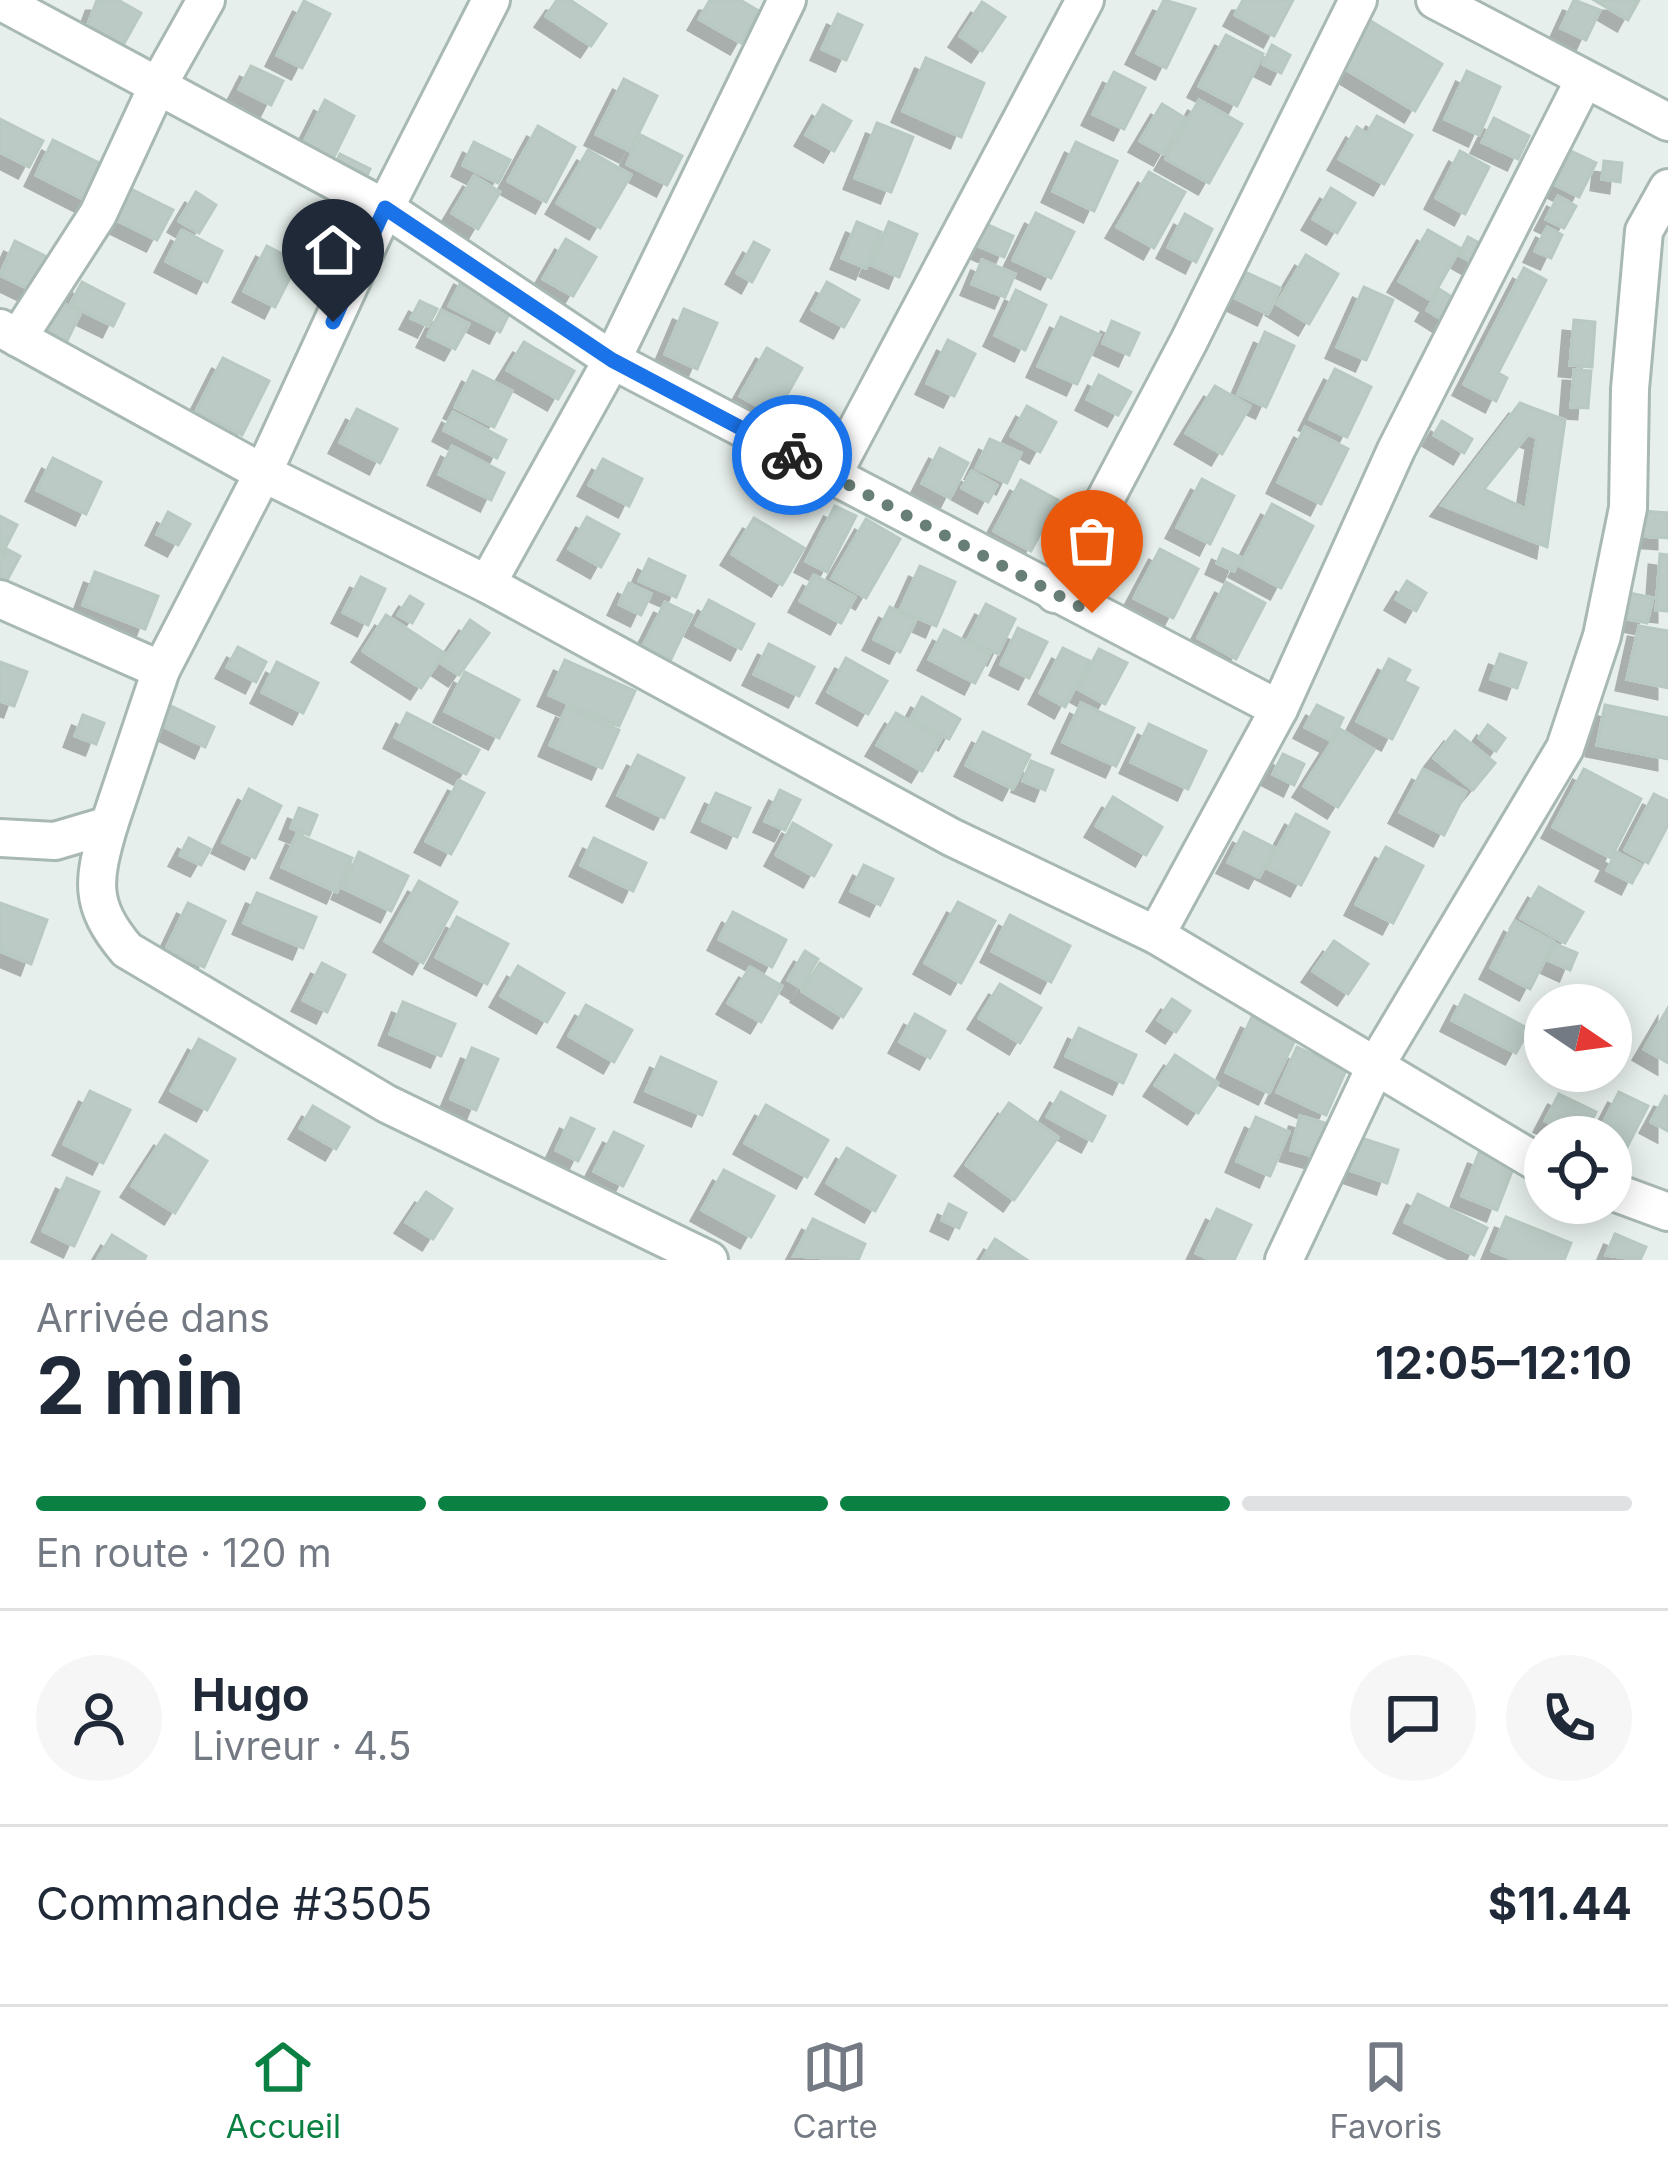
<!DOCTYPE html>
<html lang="fr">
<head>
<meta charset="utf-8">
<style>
  :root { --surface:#fff; --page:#f6f6f7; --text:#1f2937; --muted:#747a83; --line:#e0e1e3; --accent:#0b8043 }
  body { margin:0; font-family:Inter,sans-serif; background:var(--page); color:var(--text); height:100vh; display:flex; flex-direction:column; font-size:45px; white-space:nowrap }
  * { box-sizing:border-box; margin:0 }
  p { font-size:39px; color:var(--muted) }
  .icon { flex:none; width:66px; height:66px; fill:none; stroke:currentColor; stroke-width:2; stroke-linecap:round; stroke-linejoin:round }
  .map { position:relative; height:1260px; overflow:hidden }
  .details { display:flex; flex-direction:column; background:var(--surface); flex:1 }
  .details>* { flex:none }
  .needle { width:78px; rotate:103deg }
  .buttons { position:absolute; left:1524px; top:984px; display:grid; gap:24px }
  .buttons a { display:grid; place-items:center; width:108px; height:108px; border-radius:50%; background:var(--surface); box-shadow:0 6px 30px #0003; font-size:60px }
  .pin { position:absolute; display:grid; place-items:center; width:102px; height:102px; color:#fff; margin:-123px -51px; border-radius:50% 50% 50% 0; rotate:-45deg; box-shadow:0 0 12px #0007 }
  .pin .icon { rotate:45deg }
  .courier { position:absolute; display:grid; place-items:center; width:120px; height:120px; margin:-60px; border:9px solid #1a73e8; border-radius:50%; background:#fff; color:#222; box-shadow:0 3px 15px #0007 }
  .head em { font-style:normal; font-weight:700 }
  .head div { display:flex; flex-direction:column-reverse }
  .head { display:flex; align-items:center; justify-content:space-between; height:204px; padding:0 36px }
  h1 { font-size:78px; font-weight:700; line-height:90px }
  .bar { display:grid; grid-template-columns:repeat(4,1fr); gap:18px 12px; align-content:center; height:144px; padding:0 36px }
  .bar i { height:15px; border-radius:9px; background:var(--line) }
  .bar .current { background:var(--accent) }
  .bar p { grid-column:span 4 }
  .line { display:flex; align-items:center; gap:30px; padding:0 36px; border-top:3px solid var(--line) }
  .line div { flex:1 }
  .round { display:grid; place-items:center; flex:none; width:126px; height:126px; border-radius:63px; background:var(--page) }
  .tab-bar { display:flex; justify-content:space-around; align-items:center; height:168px; border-top:3px solid var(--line); background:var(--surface); font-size:33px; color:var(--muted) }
  .tab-bar a { display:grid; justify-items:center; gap:6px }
  .tab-bar .current { color:var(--accent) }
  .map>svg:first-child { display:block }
</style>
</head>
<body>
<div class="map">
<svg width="1668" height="1260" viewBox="0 0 1668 1260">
  <defs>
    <filter id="shadow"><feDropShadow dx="-11" dy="11" stdDeviation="0" flood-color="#0004"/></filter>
  </defs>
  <rect width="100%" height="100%" fill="#e6efeb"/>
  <g fill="#bbcac4" stroke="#b8c9c2" stroke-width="3" fill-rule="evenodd" filter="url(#shadow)">
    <polygon points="97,0 118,0 141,13 117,56 83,38"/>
    <polygon points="557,0 570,0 606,24 591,46 546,16"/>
    <polygon points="710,0 740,0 759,11 741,43 699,19"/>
    <polygon points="1164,0 1195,9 1166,68 1137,53"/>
    <polygon points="1243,0 1293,0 1274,36 1235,15"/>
    <polygon points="1574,0 1600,10 1586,40 1561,28"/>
    <polygon points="1594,0 1639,0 1628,20"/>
    <polygon points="304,1 330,14 302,68 277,55"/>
    <polygon points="982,2 1005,17 982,51 960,36"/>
    <polygon points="838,14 862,25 846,60 822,49"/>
    <polygon points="1369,20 1442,64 1415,111 1342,67"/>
    <polygon points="1226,35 1263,54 1237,106 1199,86"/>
    <polygon points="1272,45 1290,55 1281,73 1263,64"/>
    <polygon points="926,58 984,83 961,137 903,111"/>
    <polygon points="251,66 283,81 271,105 239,89"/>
    <polygon points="1467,71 1500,87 1479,135 1445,119"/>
    <polygon points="1114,72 1145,88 1124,129 1093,114"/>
    <polygon points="624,79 657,96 630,151 596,134"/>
    <polygon points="325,100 354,116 328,169 298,154"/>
    <polygon points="1199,100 1242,124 1209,183 1166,159"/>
    <polygon points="1162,104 1185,118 1164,154 1140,141"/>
    <polygon points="823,105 851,121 834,151 806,135"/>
    <polygon points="1377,116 1412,135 1384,184 1339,159 1357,127 1367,134"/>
    <polygon points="1494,118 1529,136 1518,159 1482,142"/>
    <polygon points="0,119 43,141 29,167 0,152"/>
    <polygon points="877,123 913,137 891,192 855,178"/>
    <polygon points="538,126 575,147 546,202 508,181"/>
    <polygon points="641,135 682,156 667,185 627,164"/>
    <polygon points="53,140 113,170 95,205 36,175"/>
    <polygon points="474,142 510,160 498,183 463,165"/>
    <polygon points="1076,142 1117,161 1094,211 1053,191"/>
    <polygon points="588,150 631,175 600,228 557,203"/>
    <polygon points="1460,151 1489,167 1465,214 1436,198"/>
    <polygon points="1571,151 1596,163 1579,197 1554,184"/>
    <polygon points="340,154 370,169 361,188 331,173"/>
    <polygon points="1604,161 1622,163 1620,182 1602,179"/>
    <polygon points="1149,172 1185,192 1154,248 1117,227"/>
    <polygon points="474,176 500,192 478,229 452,213"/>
    <polygon points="121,184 173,210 157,240 106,215"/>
    <polygon points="1331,188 1355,203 1337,233 1313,219"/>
    <polygon points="196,192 216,205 199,233 179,221"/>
    <polygon points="1558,196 1576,206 1564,228 1546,219"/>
    <polygon points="1036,213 1074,232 1051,278 1013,260"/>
    <polygon points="1185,214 1212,229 1196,262 1168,247"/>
    <polygon points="857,222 881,232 866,268 842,258"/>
    <polygon points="889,222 917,234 899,277 871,265"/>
    <polygon points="984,223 1013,236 1004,257 974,244"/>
    <polygon points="1547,227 1562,235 1551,258 1535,251"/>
    <polygon points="182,230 222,251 207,282 166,261"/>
    <polygon points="1428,230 1460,248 1431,300 1399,281"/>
    <polygon points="1468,237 1487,247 1477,265 1459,255"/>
    <polygon points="566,239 596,257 573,296 543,279"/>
    <polygon points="15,241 47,257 31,290 0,275"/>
    <polygon points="754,242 769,250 752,282 737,273"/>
    <polygon points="267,246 298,262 275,307 244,291"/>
    <polygon points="1306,255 1338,274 1309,324 1277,304"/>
    <polygon points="982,260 1015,274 1005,297 972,284"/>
    <polygon points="1524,268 1546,280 1498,373 1507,378 1496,401 1464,384"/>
    <polygon points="1243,271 1280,288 1268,314 1231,296"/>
    <polygon points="465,274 516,300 500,332 449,306"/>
    <polygon points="82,282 124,304 113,326 70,305"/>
    <polygon points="827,282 859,300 844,327 812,310"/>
    <polygon points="1364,287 1393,300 1366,360 1337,347"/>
    <polygon points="1439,289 1458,301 1446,322 1427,310"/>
    <polygon points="1016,290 1046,305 1025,350 995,335"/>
    <polygon points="59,301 81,312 66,343 43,331"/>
    <polygon points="420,301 437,309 428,326 411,318"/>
    <polygon points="684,309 717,323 697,369 665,354"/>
    <polygon points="441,310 469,324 455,349 428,336"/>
    <polygon points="1061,317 1100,335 1077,384 1038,366"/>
    <polygon points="1574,320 1595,322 1592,367 1570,365"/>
    <polygon points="1112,321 1139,333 1129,355 1103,343"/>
    <polygon points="1265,332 1294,346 1266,407 1238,394"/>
    <polygon points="948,340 975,354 954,396 927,383"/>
    <polygon points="524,342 574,371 558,399 507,370"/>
    <polygon points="767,348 802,368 775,416 740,396"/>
    <polygon points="223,358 269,381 242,435 196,411"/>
    <polygon points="1335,369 1371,387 1347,437 1310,419"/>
    <polygon points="1574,370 1591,371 1588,408 1571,407"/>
    <polygon points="473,371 512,391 494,427 455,407"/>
    <polygon points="1099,375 1131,392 1118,415 1087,399"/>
    <polygon points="1215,386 1250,406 1222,454 1186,433"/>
    <path d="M1520,403L1565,420L1547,547L1442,505ZM1528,434L1537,438L1526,509L1484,489Z"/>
    <polygon points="1027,406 1056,422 1040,452 1011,436"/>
    <polygon points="357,409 397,429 380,463 340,442"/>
    <polygon points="453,412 506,440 497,458 444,430"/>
    <polygon points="1442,421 1472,439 1464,453 1434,435"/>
    <polygon points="1305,427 1348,449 1321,504 1278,482"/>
    <polygon points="990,439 1021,453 1007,483 976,468"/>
    <polygon points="452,446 504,473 491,500 439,474"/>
    <polygon points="940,448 968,463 950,498 922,483"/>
    <polygon points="53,458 101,482 86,514 37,490"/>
    <polygon points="603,459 642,479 629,506 589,485"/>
    <polygon points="972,471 997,485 988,502 962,488"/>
    <polygon points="1202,479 1234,496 1210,544 1177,527"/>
    <polygon points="1021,480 1058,500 1031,551 994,531"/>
    <polygon points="1272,504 1313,526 1281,588 1240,566"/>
    <polygon points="835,506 856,516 827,572 806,561"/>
    <polygon points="1643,511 1668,513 1668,538 1641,536"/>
    <polygon points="168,512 190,524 178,545 157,534"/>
    <polygon points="0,516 17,525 0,558"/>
    <polygon points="587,517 619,534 601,567 569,549"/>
    <polygon points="754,518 804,548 782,585 732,554"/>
    <polygon points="866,519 900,539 866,598 832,578"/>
    <polygon points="1102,548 1120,557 1112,573 1095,565"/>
    <polygon points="7,549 20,556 6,582 0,579 0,563"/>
    <polygon points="1160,549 1198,569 1173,618 1134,598"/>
    <polygon points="1223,549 1240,557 1234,571 1217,563"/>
    <polygon points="1660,554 1668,555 1668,611 1656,610"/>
    <polygon points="649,559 685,576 676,597 639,581"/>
    <polygon points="920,566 955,582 936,626 900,610"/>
    <polygon points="95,572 158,596 145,629 83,605"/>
    <polygon points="814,575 855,597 841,623 800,601"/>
    <polygon points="361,577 385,589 368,625 343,612"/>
    <polygon points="1407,581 1426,593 1416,611 1396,599"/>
    <polygon points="1226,582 1265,603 1236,659 1198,638"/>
    <polygon points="629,583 651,594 641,615 619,604"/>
    <polygon points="1615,590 1653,598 1647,623 1609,615"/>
    <polygon points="410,596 423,604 412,623 398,615"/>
    <polygon points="709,600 754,624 741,649 696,625"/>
    <polygon points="665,602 692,615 671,659 643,646"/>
    <polygon points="986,604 1015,619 998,654 968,639"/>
    <polygon points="890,607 916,620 900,652 874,639"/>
    <polygon points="386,615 444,653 421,688 363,651"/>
    <polygon points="470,620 489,633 459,675 441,663"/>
    <polygon points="1639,626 1668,631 1668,688 1627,679"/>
    <polygon points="1018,628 1047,642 1029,678 1001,664"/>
    <polygon points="944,630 990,654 975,683 929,659"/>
    <polygon points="769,644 814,667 799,696 754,674"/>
    <polygon points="238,647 266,662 256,682 227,667"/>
    <polygon points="1063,648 1089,661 1065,707 1040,693"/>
    <polygon points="1099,649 1127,663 1105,704 1078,689"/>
    <polygon points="1500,654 1526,663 1517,688 1491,679"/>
    <polygon points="846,658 887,681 868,714 828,692"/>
    <polygon points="1389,659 1410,670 1404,681 1418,688 1392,739 1357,721"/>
    <polygon points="565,660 635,691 619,726 549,695"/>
    <polygon points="0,662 27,672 14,706 0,701"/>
    <polygon points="277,662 318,683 303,713 262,692"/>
    <polygon points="465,672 519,700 499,738 445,711"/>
    <polygon points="922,697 960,719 949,739 911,718"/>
    <polygon points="165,703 214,727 205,747 155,722"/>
    <polygon points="1081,703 1134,728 1116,766 1063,742"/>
    <polygon points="1317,705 1343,718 1332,741 1305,727"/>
    <polygon points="1605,705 1668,718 1668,759 1597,745"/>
    <polygon points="567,707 619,730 602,768 550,745"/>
    <polygon points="407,713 479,750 466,774 395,737"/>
    <polygon points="896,713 941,739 922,771 877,745"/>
    <polygon points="83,715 104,723 96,744 75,736"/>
    <polygon points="1149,724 1206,751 1188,789 1131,762"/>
    <polygon points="1488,725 1505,738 1496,751 1479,738"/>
    <polygon points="1340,729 1374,750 1338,807 1304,786"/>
    <polygon points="1455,731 1495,763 1473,790 1434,758"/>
    <polygon points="983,732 1030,755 1013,789 966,765"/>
    <polygon points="1283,754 1304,764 1294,785 1273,774"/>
    <polygon points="638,755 684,778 664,818 618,795"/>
    <polygon points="1031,761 1053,770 1045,790 1023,781"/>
    <polygon points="1423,769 1466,792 1444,835 1400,812"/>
    <polygon points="1584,769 1641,799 1611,858 1553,827"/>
    <polygon points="459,780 484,793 451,854 426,841"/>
    <polygon points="249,789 281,806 255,858 223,842"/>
    <polygon points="780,790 800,800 785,830 765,821"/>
    <polygon points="716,793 750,808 737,837 703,821"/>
    <polygon points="1654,794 1668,801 1668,825 1648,863 1625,850"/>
    <polygon points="1113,797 1162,827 1146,855 1096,826"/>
    <polygon points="299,808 317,815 309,835 291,828"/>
    <polygon points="1296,814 1329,832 1301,885 1267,868"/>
    <polygon points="793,823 831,845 814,876 776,855"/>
    <polygon points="1244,832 1275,848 1259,877 1228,862"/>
    <polygon points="297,834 352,858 337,892 282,867"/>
    <polygon points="189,838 210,849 201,865 180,855"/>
    <polygon points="594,838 646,863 633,891 581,865"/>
    <polygon points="1386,847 1423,866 1393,923 1356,904"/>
    <polygon points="359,852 408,876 391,911 343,888"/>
    <polygon points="1616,852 1641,865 1632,883 1607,870"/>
    <polygon points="864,865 893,879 880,905 851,891"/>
    <polygon points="419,881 457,902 423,963 385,941"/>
    <polygon points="1539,887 1583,912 1565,943 1521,918"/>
    <polygon points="257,893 316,917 303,948 244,923"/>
    <polygon points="958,902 995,921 961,983 925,963"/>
    <polygon points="0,903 47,920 31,964 0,951"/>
    <polygon points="188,903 225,921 204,967 166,949"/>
    <polygon points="733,912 786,940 772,967 719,939"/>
    <polygon points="1010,915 1070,946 1051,982 992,951"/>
    <polygon points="457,917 508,944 487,984 436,957"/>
    <polygon points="1515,921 1554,942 1530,989 1491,968"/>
    <polygon points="1334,941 1368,964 1348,994 1313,971"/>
    <polygon points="1555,944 1577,953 1570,970 1548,960"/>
    <polygon points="805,951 818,959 801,988 788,980"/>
    <polygon points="322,963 345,975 327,1012 303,1000"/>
    <polygon points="820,963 861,989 843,1017 802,991"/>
    <polygon points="518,966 564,993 547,1022 501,996"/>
    <polygon points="750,967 782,986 761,1022 728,1003"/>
    <polygon points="1000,984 1041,1008 1020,1043 979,1018"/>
    <polygon points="1465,995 1529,1029 1516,1053 1452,1020"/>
    <polygon points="1172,999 1190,1011 1176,1032 1158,1020"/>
    <polygon points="403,1002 455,1024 441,1056 390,1034"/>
    <polygon points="586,1005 632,1030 614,1062 569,1036"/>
    <polygon points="1668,1008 1668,1063 1644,1049"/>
    <polygon points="915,1014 945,1031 930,1058 900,1042"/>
    <polygon points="1252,1017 1296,1038 1269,1093 1226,1072"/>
    <polygon points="1079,1028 1136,1055 1123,1083 1066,1056"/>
    <polygon points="199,1039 235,1059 207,1110 171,1091"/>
    <polygon points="1297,1047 1346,1070 1326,1115 1277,1092"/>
    <polygon points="472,1048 498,1059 476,1110 451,1099"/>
    <polygon points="1175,1055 1218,1083 1198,1113 1155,1085"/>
    <polygon points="661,1057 716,1082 702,1115 646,1091"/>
    <polygon points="90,1091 130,1110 103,1163 64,1144"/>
    <polygon points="1061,1092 1105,1116 1092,1141 1047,1117"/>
    <polygon points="1619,1092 1648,1106 1625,1151 1611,1144 1611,1137 1596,1137"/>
    <polygon points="1559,1094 1596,1112 1584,1137 1545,1121"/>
    <polygon points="1665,1096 1668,1097 1668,1131 1651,1122"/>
    <polygon points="1009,1103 1058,1137 1014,1200 966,1165"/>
    <polygon points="766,1105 828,1140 807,1177 745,1143"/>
    <polygon points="313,1106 349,1127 336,1149 300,1128"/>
    <polygon points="1300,1116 1325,1123 1316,1157 1291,1150"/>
    <polygon points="1256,1117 1289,1132 1270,1176 1237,1161"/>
    <polygon points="571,1118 594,1129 578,1161 556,1150"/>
    <polygon points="614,1132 643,1146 623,1186 594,1171"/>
    <polygon points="165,1135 207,1161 175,1213 132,1186"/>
    <polygon points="1352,1135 1398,1150 1387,1183 1341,1167"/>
    <polygon points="847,1148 895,1176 875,1211 827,1183"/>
    <polygon points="1479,1153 1514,1166 1497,1210 1462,1196"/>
    <polygon points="724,1170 774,1196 751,1237 702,1210"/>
    <polygon points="67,1178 99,1192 74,1246 43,1231"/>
    <polygon points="426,1192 452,1209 433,1239 406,1222"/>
    <polygon points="1418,1194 1487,1228 1474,1255 1405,1222"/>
    <polygon points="949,1204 966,1213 959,1228 942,1220"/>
    <polygon points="1217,1209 1251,1225 1234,1260 1211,1260 1196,1253"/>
    <polygon points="1506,1217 1571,1243 1564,1260 1515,1260 1492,1251"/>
    <polygon points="813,1219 865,1244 858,1260 794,1256"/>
    <polygon points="1615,1234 1646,1247 1640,1260 1606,1255"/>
    <polygon points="112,1235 146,1256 144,1260 97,1260"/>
    <polygon points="995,1239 1027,1260 982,1260"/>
  </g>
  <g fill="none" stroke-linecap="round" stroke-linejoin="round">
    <g stroke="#a8b8b2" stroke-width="42">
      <g id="minor">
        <polyline points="1435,0 1668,122"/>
        <polyline points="0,1 385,208 612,360 1279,709"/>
        <polyline points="0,328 263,473 487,584 951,837 1156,935 1545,1167"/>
        <polyline points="18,338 98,214 157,87 206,0"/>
        <polyline points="832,476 1085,0"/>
        <polyline points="487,584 612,360 787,0"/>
        <polyline points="1055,594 1189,341 1358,0"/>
        <polyline points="0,599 161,670"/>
        <path d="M109,825C93,880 88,904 127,950L387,1104L709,1260"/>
        <polyline points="0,838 55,841 109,825 161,670 263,473 385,208 491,0"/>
        <polyline points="1156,935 1279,709 1396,450 1583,82"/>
        <polyline points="1611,1191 1668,1212"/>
        <polyline points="1284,1260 1377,1063 1565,748 1602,636 1628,508 1630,389 1644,231 1668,188"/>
      </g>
    </g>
    <use href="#minor" stroke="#fff" stroke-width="36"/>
  </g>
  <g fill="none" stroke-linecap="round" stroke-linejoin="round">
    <polyline stroke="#687f78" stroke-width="12" stroke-dasharray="0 21.6" points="792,455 1092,613"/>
    <polyline stroke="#1a73e8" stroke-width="15" points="333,322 385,208 612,360 792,455"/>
  </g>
</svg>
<div class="buttons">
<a><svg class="needle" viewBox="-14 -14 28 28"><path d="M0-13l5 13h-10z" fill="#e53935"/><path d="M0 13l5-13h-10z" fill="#747a83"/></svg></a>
<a><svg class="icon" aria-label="locate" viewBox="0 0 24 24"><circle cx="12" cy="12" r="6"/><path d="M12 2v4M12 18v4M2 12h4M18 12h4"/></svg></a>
</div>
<div class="pin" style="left:1092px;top:613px;background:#ea580c"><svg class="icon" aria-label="bag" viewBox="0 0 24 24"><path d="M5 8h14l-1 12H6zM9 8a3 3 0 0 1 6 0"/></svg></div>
<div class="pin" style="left:333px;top:322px;background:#1f2937"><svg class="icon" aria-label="home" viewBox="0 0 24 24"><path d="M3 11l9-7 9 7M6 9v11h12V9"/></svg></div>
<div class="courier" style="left:792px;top:455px"><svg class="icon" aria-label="bike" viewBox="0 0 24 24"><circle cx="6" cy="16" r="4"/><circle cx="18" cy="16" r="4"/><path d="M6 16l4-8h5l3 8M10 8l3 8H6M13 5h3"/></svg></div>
</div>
<section class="details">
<div class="head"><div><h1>2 min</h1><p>Arrivée dans</p></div><em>12:05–12:10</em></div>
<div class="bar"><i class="current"></i><i class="current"></i><i class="current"></i><i></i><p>En route · 120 m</p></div>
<div class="line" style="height:216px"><a class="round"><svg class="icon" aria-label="person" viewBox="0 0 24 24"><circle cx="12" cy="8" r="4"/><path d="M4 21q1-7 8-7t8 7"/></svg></a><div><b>Hugo</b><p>Livreur · 4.5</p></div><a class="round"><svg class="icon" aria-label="chat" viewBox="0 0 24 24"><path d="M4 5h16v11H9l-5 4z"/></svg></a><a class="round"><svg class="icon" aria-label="phone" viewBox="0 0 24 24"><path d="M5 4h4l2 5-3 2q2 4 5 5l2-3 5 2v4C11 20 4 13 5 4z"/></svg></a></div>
<div class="line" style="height:156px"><div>Commande #3505</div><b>$11.44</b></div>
</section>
<nav class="tab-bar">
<a class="current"><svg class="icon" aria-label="home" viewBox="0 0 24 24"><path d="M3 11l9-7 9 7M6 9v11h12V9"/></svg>Accueil</a>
<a><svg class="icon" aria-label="map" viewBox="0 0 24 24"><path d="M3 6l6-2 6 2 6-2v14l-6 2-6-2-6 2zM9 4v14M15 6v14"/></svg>Carte</a>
<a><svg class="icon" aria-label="saved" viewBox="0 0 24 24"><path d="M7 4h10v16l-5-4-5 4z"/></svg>Favoris</a>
</nav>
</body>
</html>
